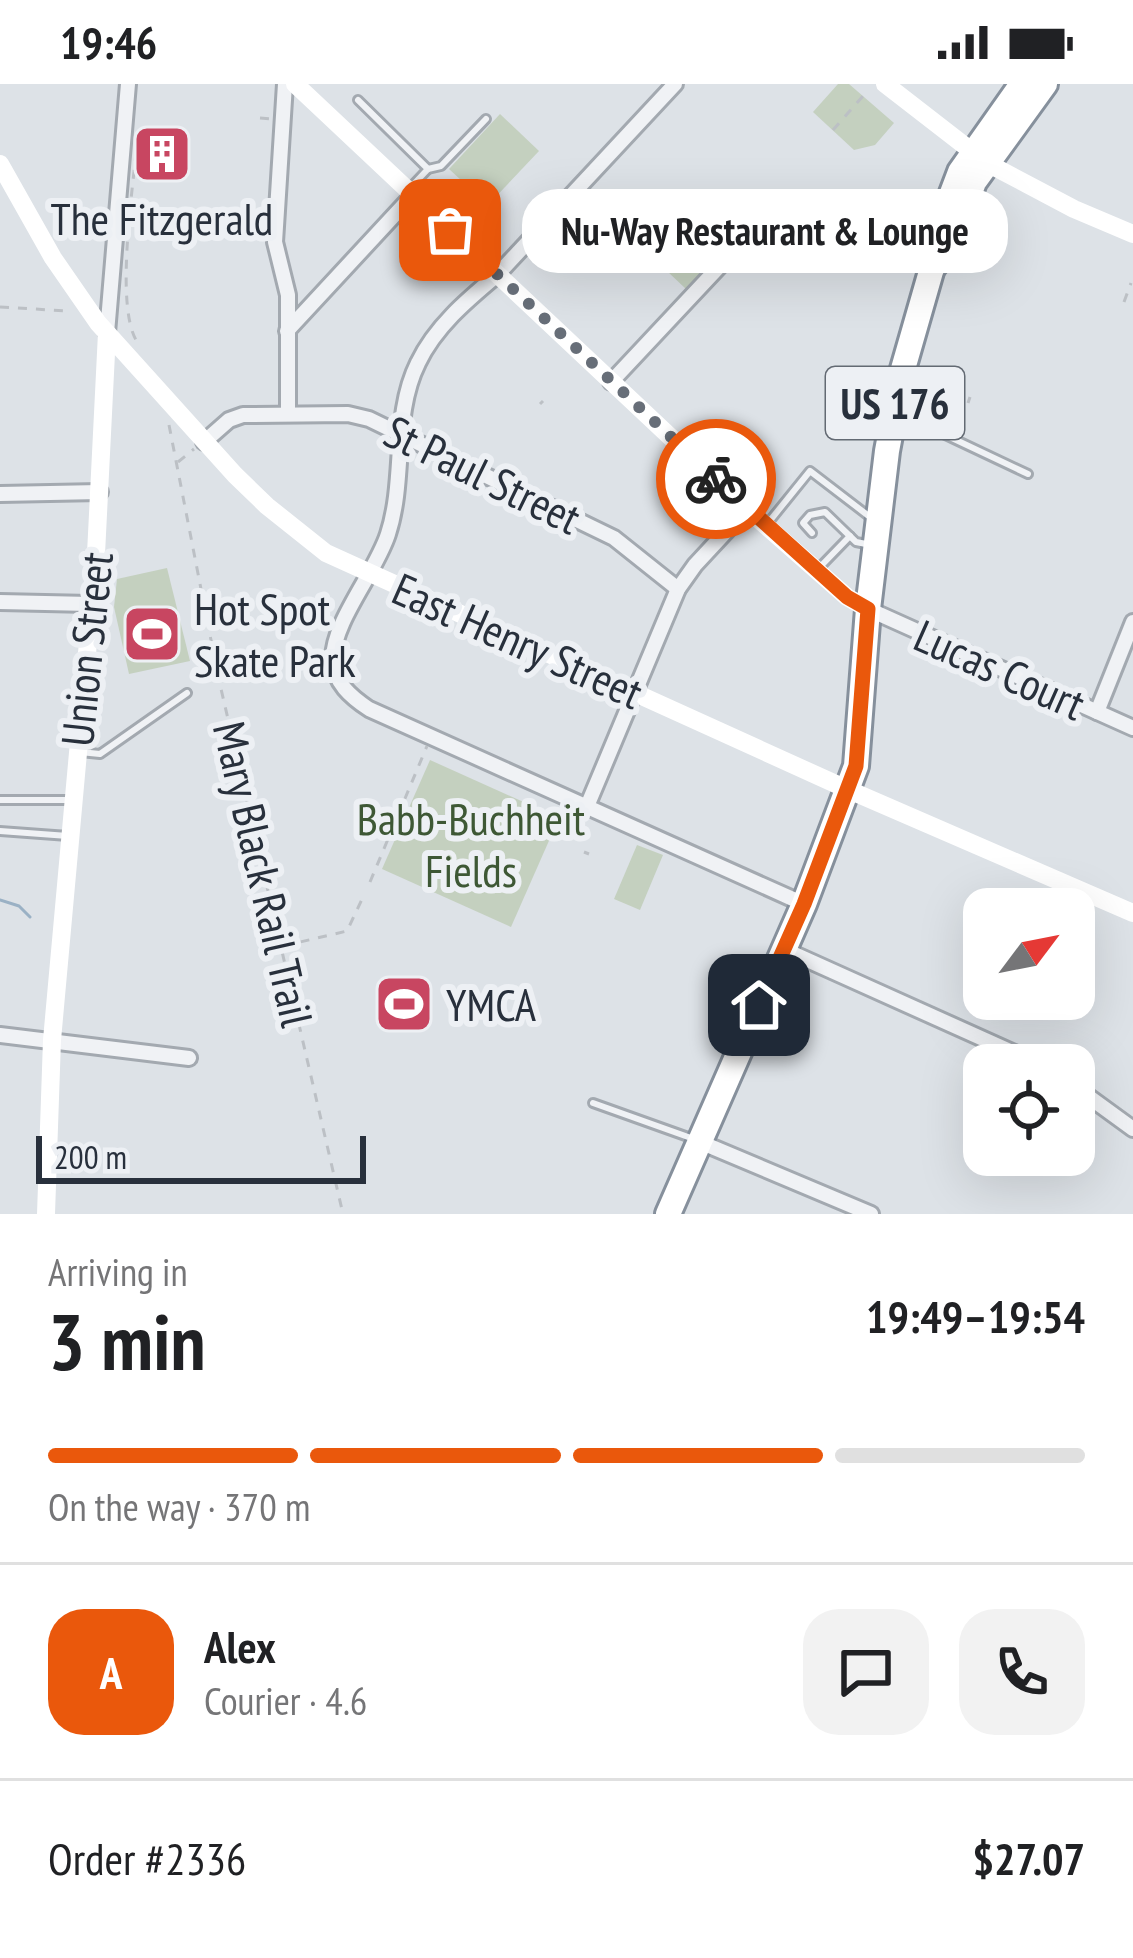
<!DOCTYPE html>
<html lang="en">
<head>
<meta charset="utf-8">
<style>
  :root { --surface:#fff; --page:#f2f2f2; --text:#202124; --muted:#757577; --line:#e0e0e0; --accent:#ea580c }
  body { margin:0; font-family:"PT Sans Narrow",sans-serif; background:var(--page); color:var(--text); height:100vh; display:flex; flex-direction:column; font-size:45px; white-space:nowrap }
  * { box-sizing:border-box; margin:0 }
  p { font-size:39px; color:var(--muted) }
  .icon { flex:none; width:66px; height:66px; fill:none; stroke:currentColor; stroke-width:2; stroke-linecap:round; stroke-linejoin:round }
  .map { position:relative; height:1130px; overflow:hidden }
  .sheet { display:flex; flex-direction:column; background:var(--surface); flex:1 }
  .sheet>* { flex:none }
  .needle { width:78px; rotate:58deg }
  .tools { position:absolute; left:963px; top:804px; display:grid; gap:24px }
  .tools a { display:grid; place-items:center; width:132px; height:132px; border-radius:24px; background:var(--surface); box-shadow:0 12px 48px #0002; font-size:60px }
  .scale { position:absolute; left:36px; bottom:30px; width:330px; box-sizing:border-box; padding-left:12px; border:6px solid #28303c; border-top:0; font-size:33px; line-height:42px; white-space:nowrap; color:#28303c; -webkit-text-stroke:9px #edf0f4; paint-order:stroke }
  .pin { position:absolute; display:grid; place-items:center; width:102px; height:102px; color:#fff; margin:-51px; border-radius:24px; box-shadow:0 6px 18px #0006 }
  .courier { position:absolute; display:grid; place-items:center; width:120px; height:120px; margin:-60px; border:9px solid #ea580c; border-radius:50%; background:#fff; color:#222; box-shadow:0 3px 15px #0007 }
  .bubble { position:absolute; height:84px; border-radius:36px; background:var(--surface); box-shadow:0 12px 48px #0002; font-size:39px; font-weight:700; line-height:84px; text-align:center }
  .headline em { font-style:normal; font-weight:700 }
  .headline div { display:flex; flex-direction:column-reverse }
  .headline { display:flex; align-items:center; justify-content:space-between; height:204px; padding:0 48px }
  h1 { font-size:78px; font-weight:700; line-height:90px }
  .bar { display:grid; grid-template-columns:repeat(4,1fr); gap:18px 12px; align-content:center; height:144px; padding:0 48px }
  .bar i { height:15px; border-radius:9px; background:var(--line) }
  .bar .current { background:var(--accent) }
  .bar p { grid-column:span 4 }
  .line { display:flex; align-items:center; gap:30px; padding:0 48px; border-top:3px solid var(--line) }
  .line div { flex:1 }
  .round { display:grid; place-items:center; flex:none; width:126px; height:126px; border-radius:36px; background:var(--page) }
  .status { display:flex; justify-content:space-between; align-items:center; height:84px; padding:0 60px; background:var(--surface); direction:ltr }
  .status svg { height:33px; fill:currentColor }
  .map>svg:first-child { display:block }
</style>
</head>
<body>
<div class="status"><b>19:46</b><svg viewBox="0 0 49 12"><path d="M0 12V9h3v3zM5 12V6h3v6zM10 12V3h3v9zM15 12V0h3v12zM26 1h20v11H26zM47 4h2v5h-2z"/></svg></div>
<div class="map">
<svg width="1133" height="1130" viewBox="0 0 1133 1130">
  <rect width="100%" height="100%" fill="#dde2e7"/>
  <g fill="#c4d0bf">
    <polygon points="838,0 849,0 894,39 875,61 854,66 813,28"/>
    <polygon points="500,30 539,67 488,121 449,85"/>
    <polygon points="674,140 713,176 686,205 648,169"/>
    <polygon points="167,484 190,577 129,590 114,523 117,495"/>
    <polygon points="430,676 559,734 511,843 382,785"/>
    <polygon points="637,761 663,771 640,826 614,815"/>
  </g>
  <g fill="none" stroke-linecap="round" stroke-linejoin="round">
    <polyline stroke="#9ab1c5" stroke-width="3" points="0,816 19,822 30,833"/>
    <g stroke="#a3a9b0" stroke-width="12">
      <g id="lane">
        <polyline points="358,16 428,85 411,103"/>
        <polyline points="428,85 441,82 486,35"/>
        <polyline points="901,330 1028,390"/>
        <polyline points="723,394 753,361"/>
        <polyline points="768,439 810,387 870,433"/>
        <polyline points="812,449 803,439 810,431 825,428 856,458 866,460"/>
        <polyline points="819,484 850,452"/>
        <polyline points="80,668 100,670 187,609"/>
        <polyline points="0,716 68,716"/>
        <polyline points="0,747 68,752"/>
        <polyline points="593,1019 691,1054"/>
      </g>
    </g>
    <g stroke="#a3a9b0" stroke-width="20">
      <g id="street">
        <polyline points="285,0 275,158 288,211 288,330"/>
        <path d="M675,0L497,191C467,216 435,243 418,279C392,331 406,395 388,450C376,488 333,537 333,575C334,599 351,613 369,625L804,820"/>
        <polyline points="287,247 413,111"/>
        <polyline points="107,249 128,0"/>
        <polyline points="611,298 731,170"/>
        <polyline points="204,358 229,336 243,331 348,330 369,335 614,454 678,505"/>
        <polyline points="0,410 100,408"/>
        <polyline points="0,518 90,520"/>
        <polyline points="868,525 1133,644"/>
        <polyline points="1097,628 1133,538"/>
        <polyline points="588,720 678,505 695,481 747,425"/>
        <polyline points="783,865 1041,981"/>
        <polyline points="0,951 189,974"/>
        <polyline points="1074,1002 1133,1045"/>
        <polyline points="700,1058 871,1130"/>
      </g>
    </g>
    <g stroke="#86909c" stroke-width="30">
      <g id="highway">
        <polyline points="932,184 950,163 974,98 1045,0"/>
        <polyline points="668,1130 804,820 856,682 868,525 887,367 901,292 932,184 935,154 960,88 1022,0"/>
      </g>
    </g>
    <g stroke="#bcc0c5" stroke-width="3" stroke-dasharray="9 9" stroke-linecap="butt">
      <polyline points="260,34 272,35"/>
      <polyline points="833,46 863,12"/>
      <path d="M136,68C132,112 116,220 136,256"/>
      <polyline points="140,126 151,126"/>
      <polyline points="1124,218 1131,199"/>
      <polyline points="0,223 68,227"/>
      <polyline points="968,319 970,313"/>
      <polyline points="540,320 543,317"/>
      <polyline points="169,341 218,592 343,1130"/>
      <polyline points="178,378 194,365"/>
      <polyline points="584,768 589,770"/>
      <polyline points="370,798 427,662"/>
      <polyline points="283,862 347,847 364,811"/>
    </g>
    <use href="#lane" stroke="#f0f2f5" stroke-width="6"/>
    <use href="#street" stroke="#f0f2f5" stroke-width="14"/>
    <g stroke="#fff" stroke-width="18">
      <polyline points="295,0 747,425 847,513 868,525"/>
      <polyline points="885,0 987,79 1074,125 1133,150"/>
      <polyline points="0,80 53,174 98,239 235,391 267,422 326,469 849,706 1133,829"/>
      <polyline points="46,1130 52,956 96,470 107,249"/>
    </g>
    <use href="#highway" stroke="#fff" stroke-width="24"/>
  </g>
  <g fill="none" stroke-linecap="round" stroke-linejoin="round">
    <polyline stroke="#676e78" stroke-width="12" stroke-dasharray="0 21.6" points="450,146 716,395"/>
    <polyline stroke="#ea580c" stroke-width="15" points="716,395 847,513 868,525 856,682 804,820 759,921"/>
  </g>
  <defs>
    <g id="building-square" transform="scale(3)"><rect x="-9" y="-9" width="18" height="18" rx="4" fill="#c84661" stroke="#edf0f4"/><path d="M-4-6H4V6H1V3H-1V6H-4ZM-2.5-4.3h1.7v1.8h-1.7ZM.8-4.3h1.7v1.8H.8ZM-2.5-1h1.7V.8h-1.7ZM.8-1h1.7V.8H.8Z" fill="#fff"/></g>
    <g id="stadium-square" transform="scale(3)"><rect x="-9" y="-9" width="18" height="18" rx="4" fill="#c84661" stroke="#edf0f4"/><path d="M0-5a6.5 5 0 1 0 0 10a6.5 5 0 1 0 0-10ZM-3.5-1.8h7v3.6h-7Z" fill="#fff"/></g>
  </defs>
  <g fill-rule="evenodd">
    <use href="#building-square" x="162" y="70"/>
    <use href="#stadium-square" x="152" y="550"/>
    <use href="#stadium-square" x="404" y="920"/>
  </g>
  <g text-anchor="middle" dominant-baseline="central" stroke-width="12" stroke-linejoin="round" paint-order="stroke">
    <rect fill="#edf0f4" stroke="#636a73" stroke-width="3" x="826" y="283" width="138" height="72" rx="9"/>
    <g font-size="42" font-weight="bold" fill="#28303c">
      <text x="895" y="319">US 176</text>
    </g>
    <g font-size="45" fill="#28303c" stroke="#edf0f4" text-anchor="start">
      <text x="162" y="134" text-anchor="middle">The Fitzgerald</text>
      <text x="194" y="524">Hot Spot<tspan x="194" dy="52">Skate Park</tspan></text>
      <text x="446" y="920">YMCA</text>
    </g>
    <g font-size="45" fill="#28303c" stroke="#edf0f4">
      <text transform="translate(483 390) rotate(26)">St Paul Street</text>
      <text transform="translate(518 556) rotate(24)">East Henry Street</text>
      <text transform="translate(86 565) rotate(-84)">Union Street</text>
      <text transform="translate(1000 585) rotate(24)">Lucas Court</text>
      <text transform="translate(264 790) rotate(77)">Mary Black Rail Trail</text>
    </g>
    <g font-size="45" fill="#3e5835" stroke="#edf0f4">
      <text x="471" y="734">Babb-Buchheit<tspan x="471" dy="52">Fields</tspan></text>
    </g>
  </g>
</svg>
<div class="tools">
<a><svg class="needle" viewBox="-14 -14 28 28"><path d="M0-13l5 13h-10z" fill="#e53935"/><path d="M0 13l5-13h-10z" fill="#757577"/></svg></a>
<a><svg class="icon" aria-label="locate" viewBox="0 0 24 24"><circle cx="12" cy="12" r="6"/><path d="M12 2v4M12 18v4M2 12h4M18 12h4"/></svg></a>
</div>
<div class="scale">200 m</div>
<div class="pin" style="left:450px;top:146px;background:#ea580c"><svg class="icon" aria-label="bag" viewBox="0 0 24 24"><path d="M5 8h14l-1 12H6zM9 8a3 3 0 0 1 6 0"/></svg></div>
<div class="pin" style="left:759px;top:921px;background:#1f2937"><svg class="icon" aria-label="home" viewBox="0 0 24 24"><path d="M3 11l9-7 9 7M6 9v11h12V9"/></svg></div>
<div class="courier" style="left:716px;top:395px"><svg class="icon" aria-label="bike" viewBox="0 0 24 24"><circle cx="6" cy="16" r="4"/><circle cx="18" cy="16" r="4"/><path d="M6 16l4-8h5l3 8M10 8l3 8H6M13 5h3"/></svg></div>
<div class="bubble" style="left:522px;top:105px;width:486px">Nu-Way Restaurant &amp; Lounge</div>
</div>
<section class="sheet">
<div class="headline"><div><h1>3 min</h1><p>Arriving in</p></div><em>19:49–19:54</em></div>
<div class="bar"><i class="current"></i><i class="current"></i><i class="current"></i><i></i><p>On the way · 370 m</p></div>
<div class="line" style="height:216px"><b class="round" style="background:var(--accent);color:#fff">A</b><div><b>Alex</b><p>Courier · 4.6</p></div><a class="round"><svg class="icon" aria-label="chat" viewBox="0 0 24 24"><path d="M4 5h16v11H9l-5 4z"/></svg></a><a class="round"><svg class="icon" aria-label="phone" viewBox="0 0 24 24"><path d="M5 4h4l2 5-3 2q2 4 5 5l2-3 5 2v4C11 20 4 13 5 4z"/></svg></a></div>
<div class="line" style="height:156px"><div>Order #2336</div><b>$27.07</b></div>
</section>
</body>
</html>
